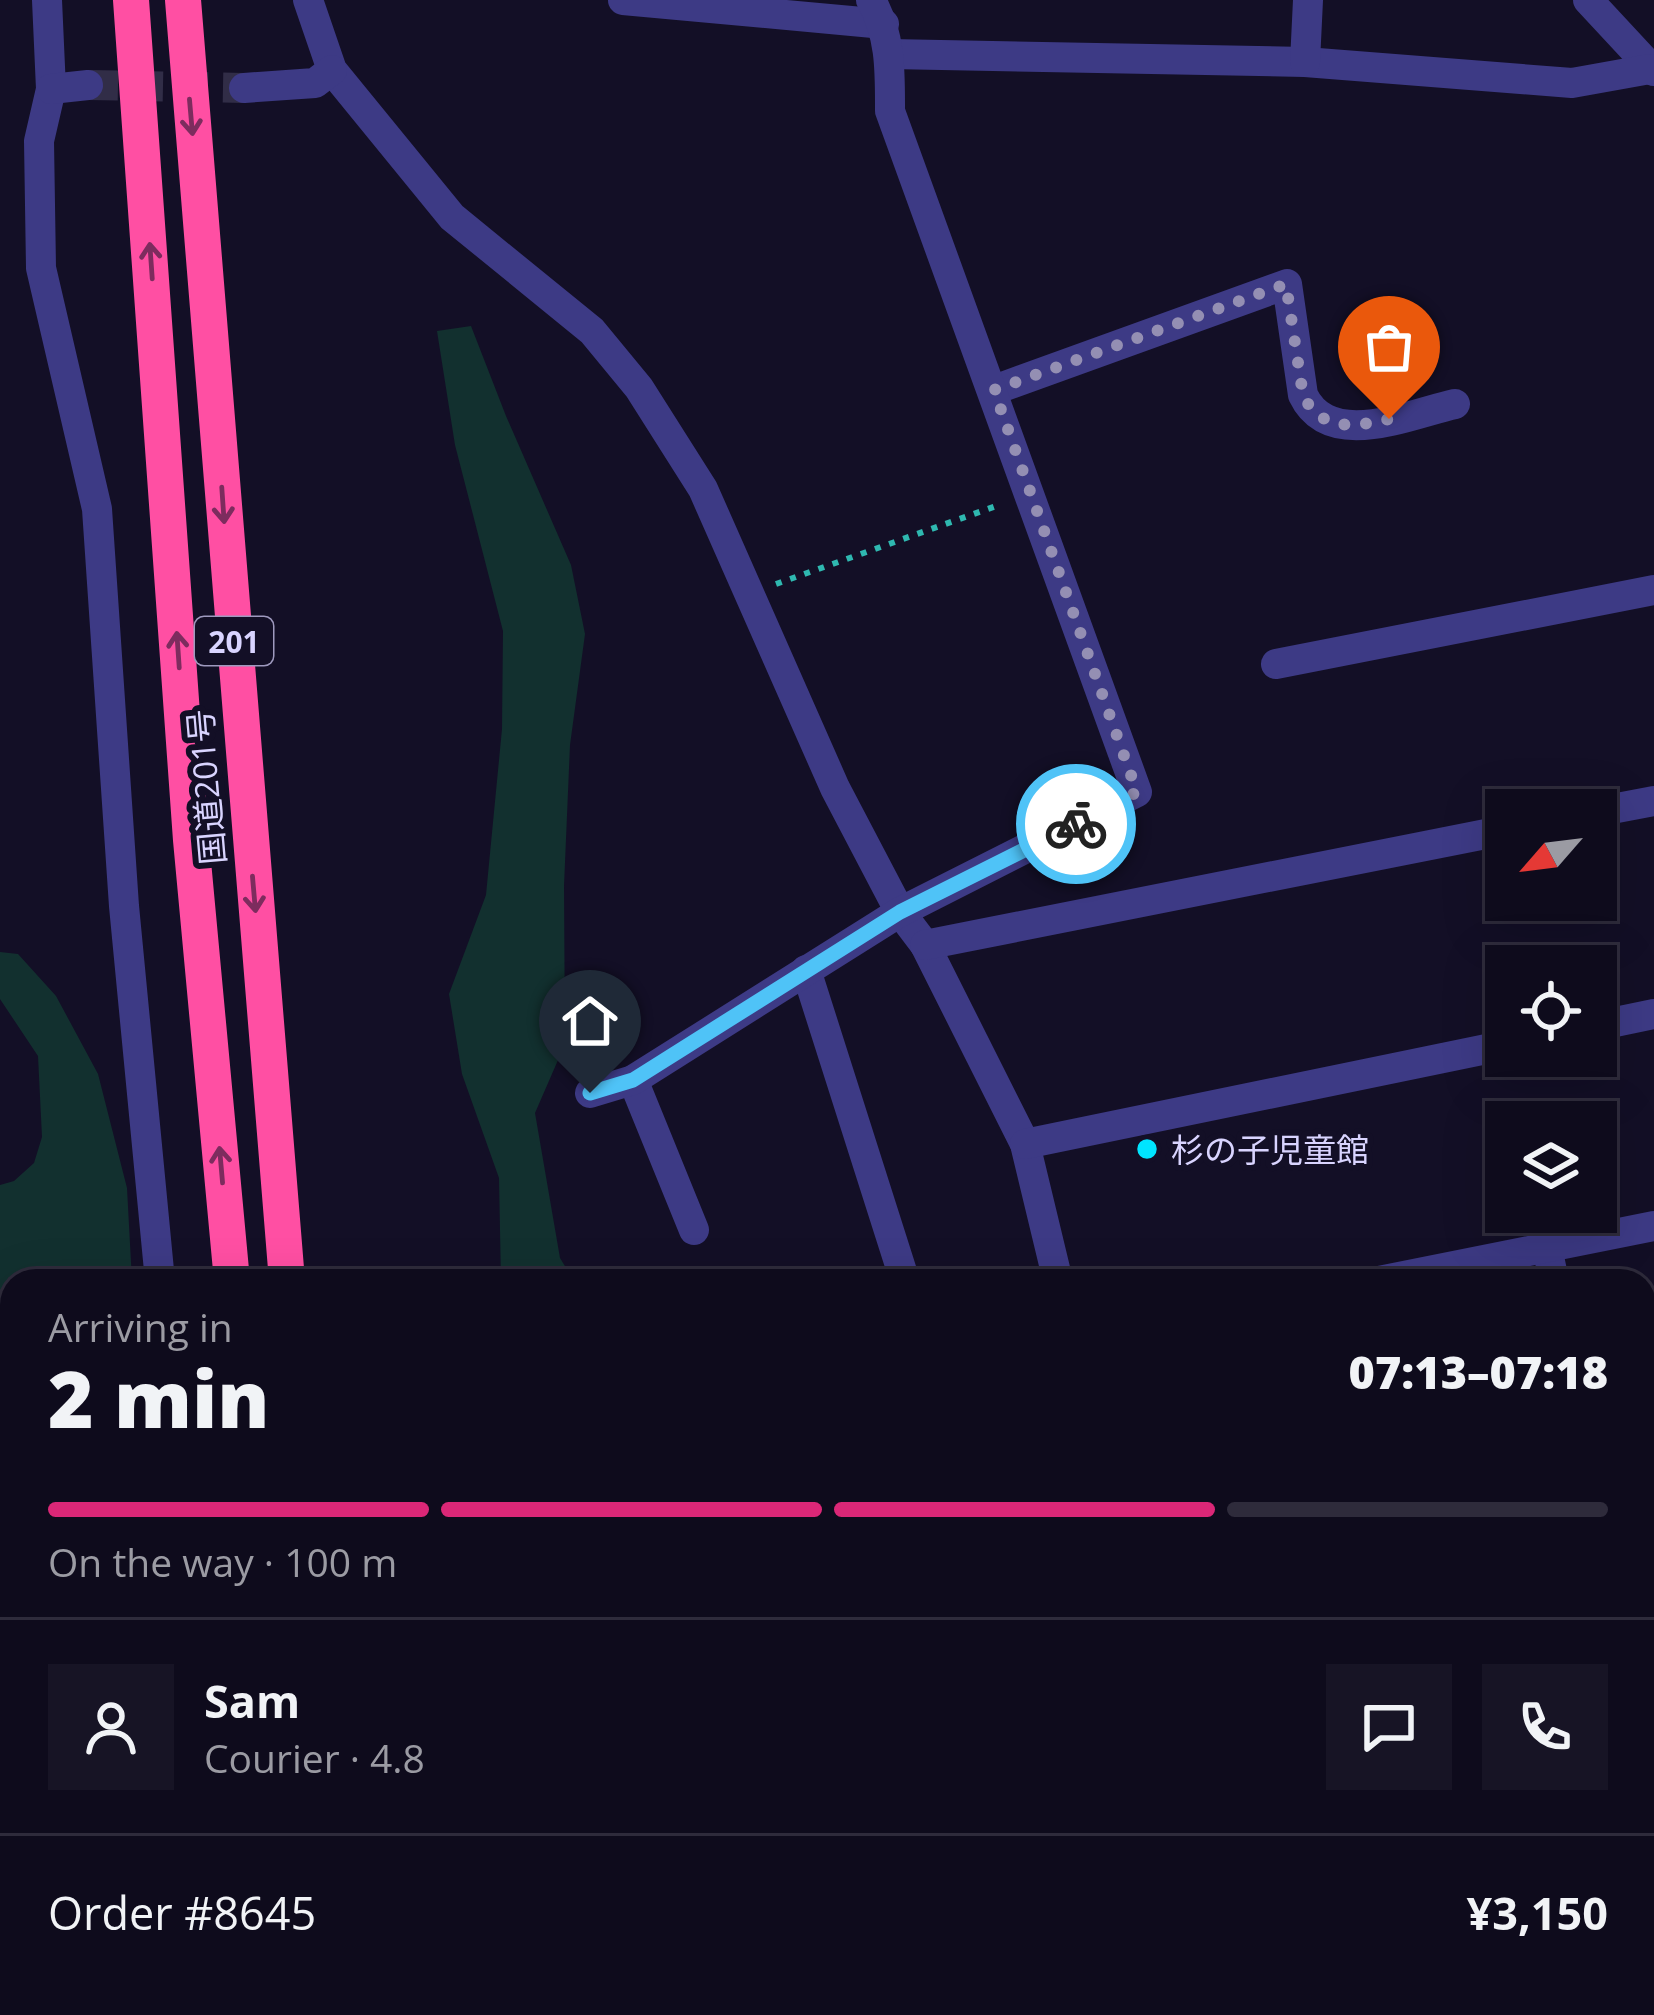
<!DOCTYPE html>
<html lang="en">
<head>
<meta charset="utf-8">
<style>
  :root { --surface:#0e0b1c; --page:#171425; --text:#f1f3f6; --muted:#9b9ba3; --line:#2e2b3b; --accent:#db2777 }
  body { margin:0; font-family:"Open Sans","Noto Sans JP",sans-serif; background:var(--page); color:var(--text); height:100vh; display:flex; flex-direction:column; font-size:45px; white-space:nowrap }
  * { box-sizing:border-box; margin:0 }
  p { font-size:39px; color:var(--muted) }
  .icon { flex:none; width:66px; height:66px; fill:none; stroke:currentColor; stroke-width:2; stroke-linecap:round; stroke-linejoin:round }
  .map { position:relative; flex:1; overflow:hidden }
  .side { position:absolute; left:0px; top:1269px; width:1656px; height:747px; display:flex; flex-direction:column; background:var(--surface); border-radius:36px 36px 0 0; box-shadow:0 12px 48px #0002,0 0 0 3px var(--line) }
  .side>* { flex:none }
  .needle { width:78px; rotate:242deg }
  .tools { position:absolute; left:1485px; top:789px; display:grid; gap:24px }
  .tools a { display:grid; place-items:center; width:132px; height:132px; border-radius:0px; background:var(--surface); box-shadow:0 12px 48px #0002,0 0 0 3px var(--line); font-size:60px }
  .pin { position:absolute; display:grid; place-items:center; width:102px; height:102px; color:#fff; margin:-123px -51px; border-radius:50% 50% 50% 0; rotate:-45deg; box-shadow:0 0 12px #0007 }
  .pin .icon { rotate:45deg }
  .courier { position:absolute; display:grid; place-items:center; width:120px; height:120px; margin:-60px; border:9px solid #4fc3f7; border-radius:50%; background:#fff; color:#222; box-shadow:0 3px 15px #0007 }
  .overview em { font-style:normal; font-weight:800 }
  .overview div { display:flex; flex-direction:column-reverse }
  .overview { display:flex; align-items:center; justify-content:space-between; height:204px; padding:0 48px }
  h1 { font-size:78px; font-weight:800; line-height:90px }
  .bar { display:grid; grid-template-columns:repeat(4,1fr); gap:18px 12px; align-content:center; height:144px; padding:0 48px }
  .bar i { height:15px; border-radius:9px; background:var(--line) }
  .bar .current { background:var(--accent) }
  .bar p { grid-column:span 4 }
  .line { display:flex; align-items:center; gap:30px; padding:0 48px; border-top:3px solid var(--line) }
  .line div { flex:1 }
  .round { display:grid; place-items:center; flex:none; width:126px; height:126px; border-radius:0px; background:var(--page) }
  .map>svg:first-child { display:block }
</style>
</head>
<body>
<div class="map">
<svg width="1654" height="2015" viewBox="0 0 1654 2015">
  <rect width="100%" height="100%" fill="#130f26"/>
  <g fill="#12302f">
    <polygon points="471,326 506,416 571,565 585,634 570,745 564,886 565,1044 535,1113 560,1258 574,1281 501,1281 499,1178 462,1074 449,994 486,895 502,729 503,631 455,445 437,331"/>
    <polygon points="0,952 18,954 56,996 98,1074 127,1188 132,1281 12,1281 12,1683 0,1649 0,1185 14,1181 34,1163 42,1137 38,1056 0,999"/>
    <polygon points="518,2004 798,2004 798,2015 496,2015"/>
  </g>
  <g fill="none" stroke-linecap="round" stroke-linejoin="round">
    <polyline stroke="#312d47" stroke-width="30" stroke-dasharray="30 15" stroke-linecap="butt" points="88,85 244,88"/>
    <polyline stroke="#2fb8b0" stroke-width="6" stroke-dasharray="6 9" stroke-linecap="butt" points="776,584 1002,504"/>
    <g stroke="#3d3a85" stroke-width="30">
      <polyline points="47,0 51,89 39,141 41,268 97,509 124,906 160,1281"/>
      <polyline points="308,0 332,70 452,217 592,331 639,388 703,489 835,788 900,912 925,945 1025,1144 1058,1281"/>
      <polyline points="623,0 884,24"/>
      <polyline points="1588,0 1654,71"/>
      <polyline points="890,54 1305,62 1572,83 1650,69"/>
      <polyline points="1305,62 1308,0"/>
      <polyline points="244,88 315,83 332,70"/>
      <polyline points="51,89 88,85"/>
      <path d="M994,390L1287,284L1303,395C1330,451 1409,414 1455,404"/>
      <polyline points="1276,664 1654,590"/>
      <polyline points="1596,812 1654,801"/>
      <polyline points="925,945 1506,830"/>
      <polyline points="806,970 905,1281"/>
      <polyline points="1596,1026 1654,1014"/>
      <polyline points="633,1080 694,1230"/>
      <path d="M590,1093L633,1080L900,912L1137,792L890,111C890,71 891,36 871,0"/>
      <polyline points="1025,1144 1506,1045"/>
      <polyline points="1547,1247 1554,1281"/>
      <polyline points="1379,1281 1654,1226"/>
      <polyline points="1644,1436 1654,1434"/>
      <polyline points="1644,1787 1654,1793"/>
      <polyline points="220,2004 221,2015"/>
      <polyline points="874,2004 880,2015"/>
      <polyline points="1254,2004 1266,2015"/>
    </g>
    <g stroke="#ff4fa3" stroke-width="36">
      <polyline points="131,0 191,840 232,1281"/>
      <polyline points="183,0 287,1281"/>
      <polyline points="300,2004 302,2015"/>
      <polyline points="361,2004 363,2015"/>
    </g>
  </g>
  <defs><path id="oneway-shaft" d="M-6 0H5M1.5-3L5.5 0L1.5 3" fill="none" stroke-width="1.6" stroke-linecap="round" stroke-linejoin="round" transform="scale(3)"/></defs>
  <g stroke="#7d2c5e">
    <use href="#oneway-shaft" transform="translate(191 117) rotate(85)"/>
    <use href="#oneway-shaft" transform="translate(151 261) rotate(-94)"/>
    <use href="#oneway-shaft" transform="translate(223 505) rotate(86)"/>
    <use href="#oneway-shaft" transform="translate(178 650) rotate(-94)"/>
    <use href="#oneway-shaft" transform="translate(254 894) rotate(85)"/>
    <use href="#oneway-shaft" transform="translate(221 1165) rotate(-95)"/>
  </g>
  <g fill="none" stroke-linecap="round" stroke-linejoin="round">
    <path stroke="#948fb3" stroke-width="12" stroke-dasharray="0 21.6" d="M1076,824L1137,792L994,390L1286,284L1303,395C1321,432 1354,427 1389,419"/>
    <polyline stroke="#4fc3f7" stroke-width="15" points="590,1093 633,1080 900,912 1076,824"/>
  </g>
  <circle fill="#00e5ff" stroke="#130f26" stroke-width="4.5" cx="1147" cy="1149" r="12"/>
  <g text-anchor="middle" dominant-baseline="central" stroke-width="12" stroke-linejoin="round" paint-order="stroke">
    <rect fill="#130f26" stroke="#9e99be" stroke-width="3" x="195" y="617" width="78" height="48" rx="9"/>
    <g font-size="30" font-weight="bold" fill="#d9d4ff">
      <text x="234" y="641">201</text>
    </g>
    <g font-size="33" fill="#d9d4ff" stroke="#130f26">
      <text transform="translate(206 787) rotate(-95)">国道201号</text>
    </g>
    <g font-size="33" fill="#d9d4ff" stroke="#130f26" text-anchor="start">
      <text x="1171" y="1149">杉の子児童館</text>
    </g>
  </g>
</svg>
<div class="tools">
<a><svg class="needle" viewBox="-14 -14 28 28"><path d="M0-13l5 13h-10z" fill="#e53935"/><path d="M0 13l5-13h-10z" fill="#9b9ba3"/></svg></a>
<a><svg class="icon" aria-label="locate" viewBox="0 0 24 24"><circle cx="12" cy="12" r="6"/><path d="M12 2v4M12 18v4M2 12h4M18 12h4"/></svg></a>
<a><svg class="icon" aria-label="layers" viewBox="0 0 24 24"><path d="M12 4l9 5-9 5-9-5zM3 14l9 5 9-5"/></svg></a>
</div>
<div class="pin" style="left:1389px;top:419px;background:#ea580c"><svg class="icon" aria-label="bag" viewBox="0 0 24 24"><path d="M5 8h14l-1 12H6zM9 8a3 3 0 0 1 6 0"/></svg></div>
<div class="pin" style="left:590px;top:1093px;background:#1f2937"><svg class="icon" aria-label="home" viewBox="0 0 24 24"><path d="M3 11l9-7 9 7M6 9v11h12V9"/></svg></div>
<div class="courier" style="left:1076px;top:824px"><svg class="icon" aria-label="bike" viewBox="0 0 24 24"><circle cx="6" cy="16" r="4"/><circle cx="18" cy="16" r="4"/><path d="M6 16l4-8h5l3 8M10 8l3 8H6M13 5h3"/></svg></div>
<section class="side">
<div class="overview"><div><h1>2 min</h1><p>Arriving in</p></div><em>07:13–07:18</em></div>
<div class="bar"><i class="current"></i><i class="current"></i><i class="current"></i><i></i><p>On the way · 100 m</p></div>
<div class="line" style="height:216px"><a class="round"><svg class="icon" aria-label="person" viewBox="0 0 24 24"><circle cx="12" cy="8" r="4"/><path d="M4 21q1-7 8-7t8 7"/></svg></a><div><b>Sam</b><p>Courier · 4.8</p></div><a class="round"><svg class="icon" aria-label="chat" viewBox="0 0 24 24"><path d="M4 5h16v11H9l-5 4z"/></svg></a><a class="round"><svg class="icon" aria-label="phone" viewBox="0 0 24 24"><path d="M5 4h4l2 5-3 2q2 4 5 5l2-3 5 2v4C11 20 4 13 5 4z"/></svg></a></div>
<div class="line" style="height:156px"><div>Order #8645</div><b>¥3,150</b></div>
</section>
</div>
</body>
</html>
